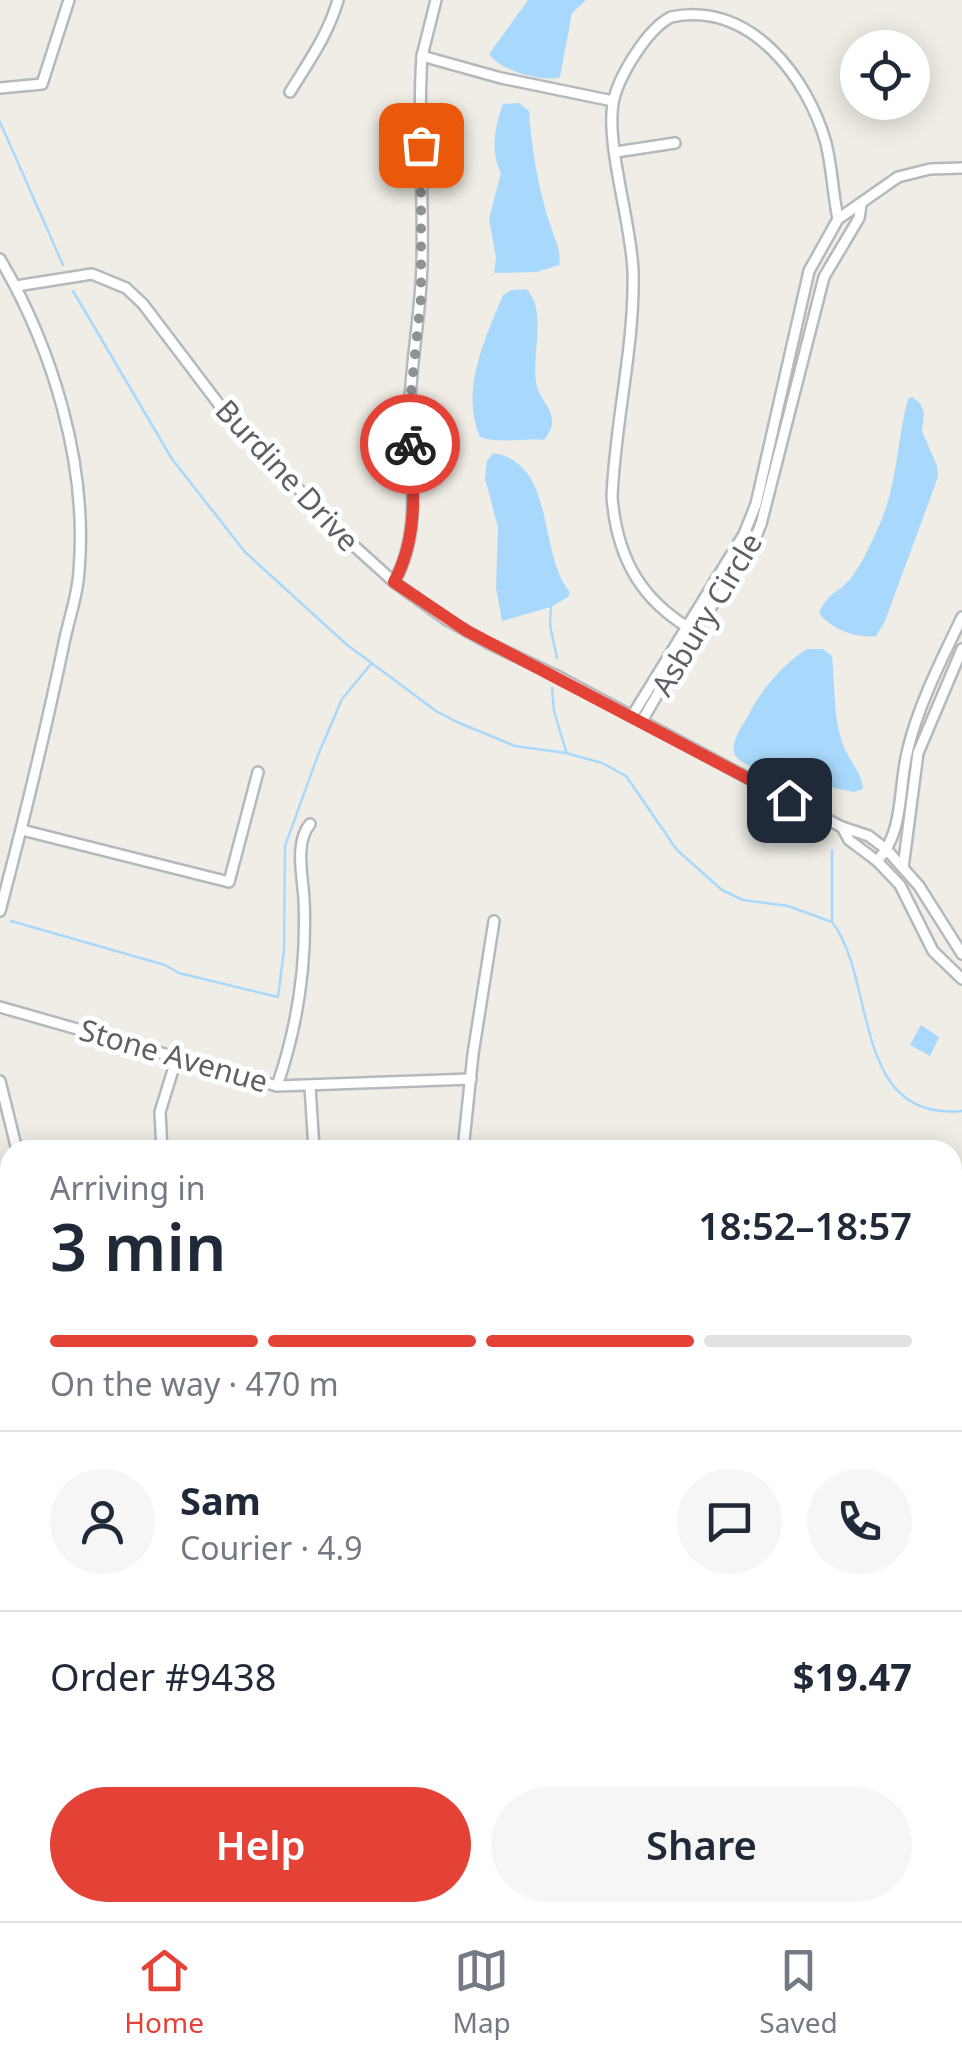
<!DOCTYPE html>
<html lang="en">
<head>
<meta charset="utf-8">
<style>
  :root { --surface:#fff; --page:#f6f6f7; --text:#1f2937; --muted:#747a83; --line:#e0e1e3; --accent:#e44237 }
  body { margin:0; font-family:"Noto Sans",sans-serif; background:var(--page); color:var(--text); height:100vh; display:flex; flex-direction:column; font-size:38px; white-space:nowrap }
  * { box-sizing:border-box; margin:0 }
  p { font-size:32px; color:var(--muted) }
  .icon { flex:none; width:55px; height:55px; fill:none; stroke:currentColor; stroke-width:2; stroke-linecap:round; stroke-linejoin:round }
  .map { position:relative; flex:1; overflow:hidden }
  .details { position:absolute; left:0px; top:1140px; width:962px; height:782px; display:flex; flex-direction:column; background:var(--surface); border-radius:30px 30px 0 0; box-shadow:0 5px 25px #0003 }
  .details>* { flex:none }
  .tools { position:absolute; left:840px; top:30px; display:grid; gap:20px }
  .tools a { display:grid; place-items:center; width:90px; height:90px; border-radius:50%; background:var(--surface); box-shadow:0 5px 25px #0003; font-size:50px }
  .pin { position:absolute; display:grid; place-items:center; width:85px; height:85px; color:#fff; margin:-42px; border-radius:20px; box-shadow:0 5px 15px #0006 }
  .courier { position:absolute; display:grid; place-items:center; width:100px; height:100px; margin:-50px; border:8px solid #e44237; border-radius:50%; background:#fff; color:#222; box-shadow:0 2px 12px #0007 }
  .overview em { font-style:normal; font-weight:600 }
  .overview div { display:flex; flex-direction:column-reverse }
  .overview { display:flex; align-items:center; justify-content:space-between; height:170px; padding:0 50px }
  h1 { font-size:65px; font-weight:600; line-height:75px }
  .bar { display:grid; grid-template-columns:repeat(4,1fr); gap:15px 10px; align-content:center; height:120px; padding:0 50px }
  .bar i { height:12px; border-radius:8px; background:var(--line) }
  .bar .active { background:var(--accent) }
  .bar p { grid-column:span 4 }
  .line { display:flex; align-items:center; gap:25px; padding:0 50px; border-top:2px solid var(--line) }
  .line div { flex:1 }
  .round { display:grid; place-items:center; flex:none; width:105px; height:105px; border-radius:52px; background:var(--page) }
  .cta { display:flex; gap:20px; margin-top:auto; padding:20px 50px }
  .cta a { flex:1; height:115px; border-radius:60px; background:var(--accent); color:#fff; font-size:40px; font-weight:600; line-height:115px; text-align:center }
  .cta a+a { background:var(--page); color:var(--text) }
  .menu { display:flex; justify-content:space-around; align-items:center; height:140px; border-top:2px solid var(--line); background:var(--surface); font-size:28px; color:var(--muted) }
  .menu a { display:grid; justify-items:center; gap:5px }
  .menu .active { color:var(--accent) }
  .map>svg:first-child { display:block }
</style>
</head>
<body>
<div class="map">
<svg width="962" height="1921" viewBox="0 0 962 1921">
  <rect width="100%" height="100%" fill="#efede5"/>
  <polygon fill="#fbe5e3" points="0,1457 10,1465 10,1628 0,1628"/>
  <g fill="#c3e5c3">
    <polygon points="88,1912 318,1912 326,1921 281,1921 274,1916 256,1921 87,1921"/>
    <polygon points="584,1913 652,1913 665,1921 587,1921"/>
    <polygon points="725,1913 928,1912 939,1921 723,1921"/>
  </g>
  <g fill="#a8d9fc">
    <path d="M528,0H586L572,13L560,77C543,83 499,70 489,54Z"/>
    <path d="M519,103L529,111C532,150 538,190 551,227C555,240 562,252 559,265L537,272L494,273L496,257L489,219L501,173C490,152 495,125 503,104Z"/>
    <path d="M526,289C547,307 532,354 536,382C539,404 565,414 544,440C524,438 498,444 480,437C460,390 485,339 503,295L512,290Z"/>
    <path d="M912,397L920,403L924,413L922,431L937,466L938,477L885,621L876,636C857,639 831,629 819,613C830,589 837,595 850,579C861,566 870,545 877,530C898,487 896,443 908,399Z"/>
    <path d="M493,453C557,463 537,553 570,592L568,597L551,607L502,621L496,588L498,528L485,478L487,461Z"/>
    <path d="M807,649H823L832,656C835,687 833,716 843,745C849,761 862,772 863,789L854,792C832,787 744,774 735,755C729,742 745,723 750,712C762,689 785,662 807,649Z"/>
    <polygon points="921,1025 939,1037 930,1056 910,1045"/>
  </g>
  <g fill="none" stroke-linecap="round" stroke-linejoin="round">
    <g stroke="#a8d9fc" stroke-width="2.5">
      <polyline points="0,122 63,265"/>
      <path d="M73,291L172,459L245,552L346,644L436,711L457,722L515,746L566,753L602,763L626,776L677,850L722,890L743,900L788,906L832,922C877,980 851,1122 962,1111"/>
      <polyline points="551,607 550,625 557,658"/>
      <polyline points="552,688 554,711 566,751"/>
      <polyline points="832,851 832,920"/>
      <polyline points="11,921 165,965 179,973 278,997 284,950 285,846 318,755 342,699 371,664"/>
      <polyline points="952,1596 962,1592"/>
      <polyline points="0,1722 10,1718"/>
      <polyline points="952,1725 962,1725"/>
      <polyline points="851,1921 852,1912"/>
    </g>
    <g stroke="#b6b8bc" stroke-width="14">
      <g id="minor">
        <polyline points="422,56 436,0"/>
        <polyline points="0,88 42,84 69,0"/>
        <path d="M290,92C309,61 328,35 338,0"/>
        <polyline points="616,152 675,143"/>
        <path d="M0,259C53,349 88,465 79,571C78,593 70,616 65,638C46,730 24,820 0,911"/>
        <polyline points="16,286 92,274 126,288 143,304 221,407 342,535 394,582 447,620 488,643 557,676 789,800 842,827 869,836 887,850 919,886 962,954"/>
        <path d="M394,582C426,525 406,463 410,401C412,355 421,310 422,263C424,194 417,125 422,56L501,78L613,101"/>
        <path d="M694,631C641,601 617,558 612,497C615,421 635,346 633,270C631,222 606,146 613,103C618,77 647,29 671,17C751,0 808,79 826,143C832,168 833,194 838,219"/>
        <polyline points="632,716 744,534 756,504 809,271 838,219 898,177 930,169 962,168"/>
        <polyline points="642,721 694,631 749,554 761,524 824,277 859,218 861,205"/>
        <polyline points="842,827 849,840 877,861 900,885 933,951 962,979"/>
        <polyline points="22,830 229,882 258,772"/>
        <path d="M877,861C905,832 898,786 908,749C919,703 942,659 962,617"/>
        <polyline points="903,868 918,753 962,649"/>
        <polyline points="0,1007 277,1086 471,1079"/>
        <polyline points="0,1081 17,1150"/>
        <path d="M277,1086C298,1025 307,965 304,900C303,877 294,843 310,824"/>
        <polyline points="310,1086 314,1150"/>
        <polyline points="162,1150 160,1112 177,1057"/>
        <polyline points="463,1150 473,1054 494,921"/>
        <polyline points="0,1447 10,1455"/>
        <polyline points="0,1642 10,1644"/>
        <polyline points="952,1752 962,1754"/>
        <polyline points="0,1903 10,1907"/>
        <polyline points="392,1912 397,1918 464,1912"/>
        <polyline points="519,1912 521,1921"/>
      </g>
    </g>
    <g stroke="#edc461" stroke-width="16">
      <g id="major">
        <polyline points="952,1326 962,1318"/>
        <polyline points="7,1921 10,1912"/>
      </g>
    </g>
    <use href="#minor" stroke="#fff" stroke-width="9"/>
    <use href="#major" stroke="#fceead" stroke-width="11"/>
  </g>
  <g fill="none" stroke-linecap="round" stroke-linejoin="round">
    <polyline stroke="#909292" stroke-width="10" stroke-dasharray="0 18" points="410,444 410,402 421,298 421,145"/>
    <path stroke="#e44237" stroke-width="12" d="M410,444C415,491 417,540 394,582L467,631L789,800"/>
  </g>
  <g text-anchor="middle" dominant-baseline="central" stroke-width="10" stroke-linejoin="round" paint-order="stroke">
    <g font-size="30" fill="#5d6165" stroke="#fff">
      <text transform="translate(288 475) rotate(47)">Burdine Drive</text>
      <text transform="translate(706 614) rotate(-59)">Asbury Circle</text>
      <text transform="translate(174 1055) rotate(16)">Stone Avenue</text>
    </g>
  </g>
</svg>
<div class="tools">
<a><svg class="icon" aria-label="locate" viewBox="0 0 24 24"><circle cx="12" cy="12" r="6"/><path d="M12 2v4M12 18v4M2 12h4M18 12h4"/></svg></a>
</div>
<div class="pin" style="left:421px;top:145px;background:#ea580c"><svg class="icon" aria-label="bag" viewBox="0 0 24 24"><path d="M5 8h14l-1 12H6zM9 8a3 3 0 0 1 6 0"/></svg></div>
<div class="pin" style="left:789px;top:800px;background:#1f2937"><svg class="icon" aria-label="home" viewBox="0 0 24 24"><path d="M3 11l9-7 9 7M6 9v11h12V9"/></svg></div>
<div class="courier" style="left:410px;top:444px"><svg class="icon" aria-label="bike" viewBox="0 0 24 24"><circle cx="6" cy="16" r="4"/><circle cx="18" cy="16" r="4"/><path d="M6 16l4-8h5l3 8M10 8l3 8H6M13 5h3"/></svg></div>
<section class="details">
<div class="overview"><div><h1>3 min</h1><p>Arriving in</p></div><em>18:52–18:57</em></div>
<div class="bar"><i class="active"></i><i class="active"></i><i class="active"></i><i></i><p>On the way · 470 m</p></div>
<div class="line" style="height:180px"><a class="round"><svg class="icon" aria-label="person" viewBox="0 0 24 24"><circle cx="12" cy="8" r="4"/><path d="M4 21q1-7 8-7t8 7"/></svg></a><div><b>Sam</b><p>Courier · 4.9</p></div><a class="round"><svg class="icon" aria-label="chat" viewBox="0 0 24 24"><path d="M4 5h16v11H9l-5 4z"/></svg></a><a class="round"><svg class="icon" aria-label="phone" viewBox="0 0 24 24"><path d="M5 4h4l2 5-3 2q2 4 5 5l2-3 5 2v4C11 20 4 13 5 4z"/></svg></a></div>
<div class="line" style="height:130px"><div>Order #9438</div><b>$19.47</b></div>
<div class="cta"><a>Help</a><a>Share</a></div>
</section>
</div>
<nav class="menu">
<a class="active"><svg class="icon" aria-label="home" viewBox="0 0 24 24"><path d="M3 11l9-7 9 7M6 9v11h12V9"/></svg>Home</a>
<a><svg class="icon" aria-label="map" viewBox="0 0 24 24"><path d="M3 6l6-2 6 2 6-2v14l-6 2-6-2-6 2zM9 4v14M15 6v14"/></svg>Map</a>
<a><svg class="icon" aria-label="saved" viewBox="0 0 24 24"><path d="M7 4h10v16l-5-4-5 4z"/></svg>Saved</a>
</nav>
</body>
</html>
